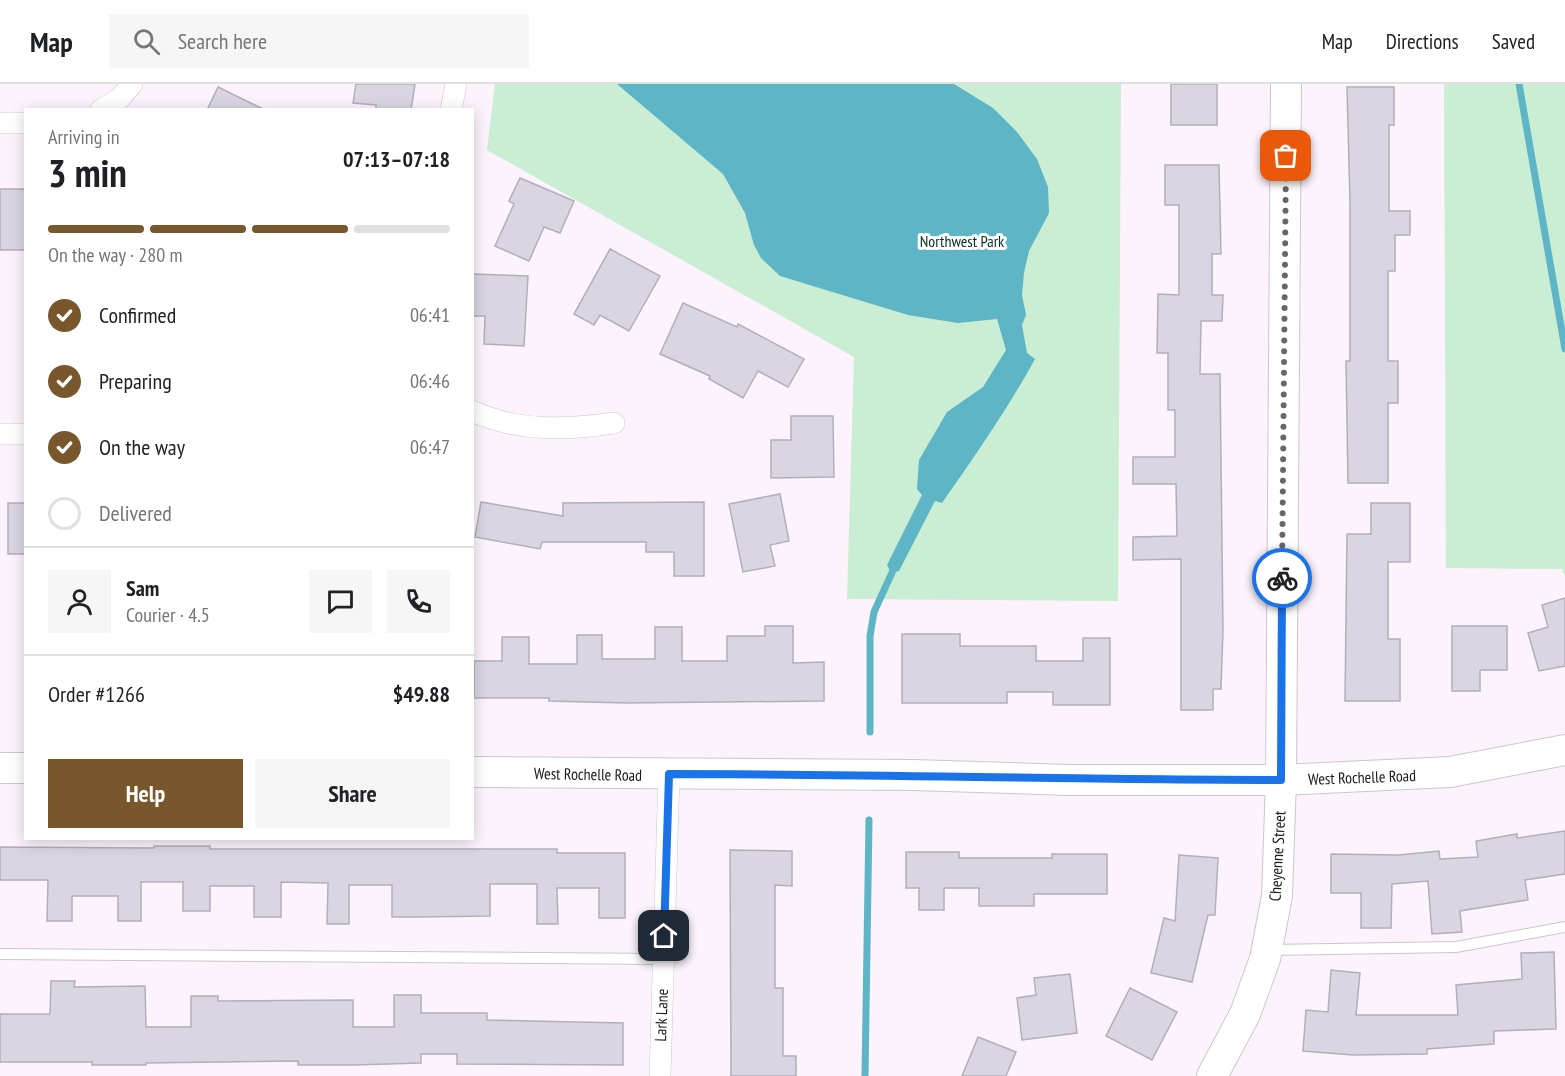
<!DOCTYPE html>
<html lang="en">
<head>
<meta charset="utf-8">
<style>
  :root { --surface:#fff; --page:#f6f6f6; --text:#202124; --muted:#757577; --line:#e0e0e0; --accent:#78572d }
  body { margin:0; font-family:"PT Sans Narrow",sans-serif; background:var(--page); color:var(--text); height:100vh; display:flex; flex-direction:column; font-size:22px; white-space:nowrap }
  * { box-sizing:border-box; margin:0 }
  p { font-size:20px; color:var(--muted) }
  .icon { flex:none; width:33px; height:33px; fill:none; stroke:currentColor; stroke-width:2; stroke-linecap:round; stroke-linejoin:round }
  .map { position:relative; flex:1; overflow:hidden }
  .drawer { position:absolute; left:24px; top:24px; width:450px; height:732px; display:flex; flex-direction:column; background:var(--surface); border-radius:0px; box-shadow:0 3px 15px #0003 }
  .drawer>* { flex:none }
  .pin { position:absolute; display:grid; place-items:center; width:51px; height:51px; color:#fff; margin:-26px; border-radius:12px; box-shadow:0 3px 9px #0006 }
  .courier { position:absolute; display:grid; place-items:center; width:60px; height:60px; margin:-30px; border:4px solid #1a73e8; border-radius:50%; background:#fff; color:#222; box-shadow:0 2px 8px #0007 }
  .overview em { font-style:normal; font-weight:800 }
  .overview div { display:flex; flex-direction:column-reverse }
  .overview { display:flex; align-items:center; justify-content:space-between; height:102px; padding:0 24px }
  h1 { font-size:39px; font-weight:800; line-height:45px }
  .bar { display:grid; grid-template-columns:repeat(4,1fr); gap:9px 6px; align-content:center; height:72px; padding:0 24px }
  .bar i { height:8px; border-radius:4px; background:var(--line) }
  .bar .on { background:var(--accent) }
  .bar p { grid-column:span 4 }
  .line { display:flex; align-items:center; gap:15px; padding:0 24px; border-top:2px solid var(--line) }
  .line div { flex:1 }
  .round { display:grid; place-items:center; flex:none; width:63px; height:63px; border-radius:0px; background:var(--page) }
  ol { padding:0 24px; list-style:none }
  li { display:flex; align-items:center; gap:18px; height:66px }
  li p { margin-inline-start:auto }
  li .icon { padding:6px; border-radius:50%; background:var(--accent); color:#fff; stroke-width:4 }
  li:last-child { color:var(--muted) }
  li i { width:33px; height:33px; border:3px solid var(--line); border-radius:50% }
  .action { display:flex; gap:12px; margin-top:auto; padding:12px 24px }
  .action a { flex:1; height:69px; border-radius:0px; background:var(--accent); color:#fff; font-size:24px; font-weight:800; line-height:69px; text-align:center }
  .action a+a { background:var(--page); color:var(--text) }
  header { display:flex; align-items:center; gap:36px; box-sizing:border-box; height:84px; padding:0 30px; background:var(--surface); border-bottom:2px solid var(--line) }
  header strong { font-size:28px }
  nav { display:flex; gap:33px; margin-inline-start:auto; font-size:21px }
  .search { width:420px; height:54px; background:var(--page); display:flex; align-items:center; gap:15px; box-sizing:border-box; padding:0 21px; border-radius:0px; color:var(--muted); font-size:22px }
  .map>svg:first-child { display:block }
</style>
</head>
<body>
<header>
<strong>Map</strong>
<div class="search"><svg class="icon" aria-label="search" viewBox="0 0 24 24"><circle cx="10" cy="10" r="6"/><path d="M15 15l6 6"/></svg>Search here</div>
<nav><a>Map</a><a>Directions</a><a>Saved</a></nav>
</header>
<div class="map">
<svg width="1565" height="992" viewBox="0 0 1565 992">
  <rect width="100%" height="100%" fill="#fcf3fd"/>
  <g fill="#c9eed3">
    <polygon points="495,0 1121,0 1118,517 847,515 854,273 487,66"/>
    <polygon points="1444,0 1565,0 1565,493 1562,485 1446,484"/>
  </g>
  <path fill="#5db5c5" d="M617,0H954L993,24L1017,48L1037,75L1048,103L1049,129L1029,167L1024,189L1022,211L1026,231L1022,241L1027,269L1035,275C1007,326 975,372 942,419L935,417L899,487L891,489L887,481L922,411L917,405L919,376L947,328L983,303L1006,266L997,235L958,239L908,231L780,192L761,174L754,161L745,129L723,90Z"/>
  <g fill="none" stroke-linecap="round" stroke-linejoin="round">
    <g stroke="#5db5c5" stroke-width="7">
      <polyline points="1519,0 1565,265"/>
      <polyline points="870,648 870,552 874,528 895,482"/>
      <polyline points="865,992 869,736"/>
    </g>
  </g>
  <g fill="#d9d6e2" stroke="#b2afbb" stroke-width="1.5">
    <polygon points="356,0 415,0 411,26 376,26 376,21 353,19"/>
    <rect x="1171" y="0" width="46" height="41"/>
    <polygon points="218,3 265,26 207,26"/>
    <polygon points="1347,3 1394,3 1394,41 1389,41 1389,127 1410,127 1410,151 1395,151 1395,187 1388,187 1388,277 1398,277 1398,319 1388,319 1388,399 1348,399 1346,277 1350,277 1350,118"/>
    <polygon points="1165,81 1219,81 1221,170 1212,170 1212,211 1223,211 1222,237 1201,237 1200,290 1220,290 1223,546 1221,605 1213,605 1213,626 1181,626 1181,475 1133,476 1133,453 1177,452 1176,400 1133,400 1133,373 1175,373 1175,326 1168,326 1168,269 1157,269 1158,210 1179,211 1179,121 1165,121"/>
    <polygon points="520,94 574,117 560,149 544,143 529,177 495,162 514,120 509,117"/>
    <rect x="0" y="105" width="26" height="61"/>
    <polygon points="610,165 660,192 629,247 600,231 594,241 574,230"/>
    <polygon points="472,190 528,192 524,262 484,260 485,232 472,232"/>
    <polygon points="683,219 737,243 738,240 804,275 788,303 758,287 743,314 709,295 710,292 660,270"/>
    <polygon points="791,332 833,332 834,393 771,394 771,356 791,356"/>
    <polygon points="780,410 789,457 770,461 775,482 743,488 729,420"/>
    <polygon points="481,418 563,432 563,419 704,418 704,492 674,492 674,468 646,468 646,458 542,458 540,465 475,453"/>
    <rect x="8" y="419" width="18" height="51"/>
    <polygon points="1371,419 1410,419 1410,478 1388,478 1388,555 1400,555 1400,617 1345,617 1347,450 1371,450"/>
    <polygon points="1565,514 1565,582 1539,587 1528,549 1548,543 1542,521"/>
    <polygon points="765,542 793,542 793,579 824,578 824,617 626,619 549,617 549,614 474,614 474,577 502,577 502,553 529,553 529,580 577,580 577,551 602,551 602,575 655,575 655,543 682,543 682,577 727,577 727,552 765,552"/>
    <polygon points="1452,542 1507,542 1507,586 1480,586 1480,607 1452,607"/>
    <polygon points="902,550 960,550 960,562 1036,562 1036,577 1083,577 1083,554 1110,554 1110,621 1053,621 1053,608 1007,608 1007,619 902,619"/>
    <polygon points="1565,747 1565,790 1525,796 1528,816 1460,827 1462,848 1432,850 1428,797 1392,800 1391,844 1361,844 1361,809 1331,809 1331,770 1399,771 1439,767 1440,775 1478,773 1476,757 1517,750 1517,754"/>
    <polygon points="154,762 210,762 210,765 557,765 557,769 625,769 625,834 599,834 599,804 557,804 558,840 537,840 537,800 490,800 490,832 417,833 392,833 392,801 349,801 349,840 327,840 328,799 281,798 281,833 254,833 254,802 210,802 210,827 183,827 183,798 141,798 141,837 118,837 118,812 72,812 72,837 47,837 48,796 0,796 0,763 154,764"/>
    <polygon points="730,766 792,767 792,802 775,801 775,904 783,904 783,972 796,972 796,992 731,992"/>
    <polygon points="906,768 959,768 959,774 1052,774 1052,770 1107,770 1107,810 1034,810 1034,822 979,822 979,804 944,804 944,826 919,826 919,804 906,804"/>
    <polygon points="1179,771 1218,774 1215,831 1208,831 1192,898 1151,889 1164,834 1175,837"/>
    <polygon points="1554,868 1556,945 1494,947 1494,960 1427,965 1427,970 1353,971 1303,967 1306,926 1328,928 1331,886 1360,889 1356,931 1458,931 1456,901 1522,895 1521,869"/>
    <polygon points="1070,890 1077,949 1022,956 1017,914 1036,911 1034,894"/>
    <polygon points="51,897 75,897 74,903 145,902 146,943 191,943 191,912 218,912 218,917 353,916 353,943 394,943 394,911 421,911 421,929 487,929 487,936 623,939 623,981 457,980 457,970 421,970 421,979 353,981 298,981 298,977 146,979 146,981 92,981 92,978 0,978 0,930 50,930"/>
    <polygon points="1130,904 1177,928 1152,976 1106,952"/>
    <polygon points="978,953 1016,968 1006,992 962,992"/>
  </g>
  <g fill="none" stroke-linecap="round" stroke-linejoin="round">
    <g stroke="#cec5cf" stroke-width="12">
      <g id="lane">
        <polyline points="1267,866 1456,863 1565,843"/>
        <polyline points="0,870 663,875"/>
      </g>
    </g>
    <g stroke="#cec5cf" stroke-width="22">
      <g id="street">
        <polyline points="101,26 120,14 132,0"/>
        <polyline points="451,26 456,0"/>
        <polyline points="0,39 26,39"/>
        <path d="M472,327C518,348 566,346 614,339"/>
        <polyline points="0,350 26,350"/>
        <polyline points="660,992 669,690"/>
      </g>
    </g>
    <g stroke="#cec5cf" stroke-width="32">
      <g id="secondary">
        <polyline points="0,684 26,684"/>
        <polyline points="472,688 913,691 1069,696 1281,696 1450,688 1565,666"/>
        <polyline points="1212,992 1245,930 1265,875 1277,812 1281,696 1286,0"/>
      </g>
    </g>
    <use href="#lane" stroke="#fff" stroke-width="10"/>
    <use href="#street" stroke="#fff" stroke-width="21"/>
    <use href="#secondary" stroke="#fff" stroke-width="30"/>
  </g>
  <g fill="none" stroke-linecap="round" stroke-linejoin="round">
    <polyline stroke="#6a656b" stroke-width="6" stroke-dasharray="0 10.8" points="1282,494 1286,72"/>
    <path stroke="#1a73e8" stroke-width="8" d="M664,852L669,690C873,690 1077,696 1281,696L1282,494"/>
  </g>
  <g text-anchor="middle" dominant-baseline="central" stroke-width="6" stroke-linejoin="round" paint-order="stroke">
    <g font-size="16" fill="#013318" stroke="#fff">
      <text x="962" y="157">Northwest Park</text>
    </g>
    <g font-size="16" fill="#1c191d" stroke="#fff">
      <text transform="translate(588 690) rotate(1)">West Rochelle Road</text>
      <text transform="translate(1362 693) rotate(-2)">West Rochelle Road</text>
      <text transform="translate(1277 772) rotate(-87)">Cheyenne Street</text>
      <text transform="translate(661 931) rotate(-88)">Lark Lane</text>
    </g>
  </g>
</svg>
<div class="pin" style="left:1286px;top:72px;background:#ea580c"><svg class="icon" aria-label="bag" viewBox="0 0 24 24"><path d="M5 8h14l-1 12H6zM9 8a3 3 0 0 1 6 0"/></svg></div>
<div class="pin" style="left:664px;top:852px;background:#1f2937"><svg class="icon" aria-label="home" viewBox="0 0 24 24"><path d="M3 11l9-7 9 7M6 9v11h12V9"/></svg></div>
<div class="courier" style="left:1282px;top:494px"><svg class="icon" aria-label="bike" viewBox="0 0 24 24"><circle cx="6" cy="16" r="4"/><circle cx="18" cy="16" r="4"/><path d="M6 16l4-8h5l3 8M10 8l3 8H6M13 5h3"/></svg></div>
<section class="drawer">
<div class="overview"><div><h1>3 min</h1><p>Arriving in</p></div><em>07:13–07:18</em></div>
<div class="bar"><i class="on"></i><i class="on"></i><i class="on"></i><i></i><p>On the way · 280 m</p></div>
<ol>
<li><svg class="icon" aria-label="check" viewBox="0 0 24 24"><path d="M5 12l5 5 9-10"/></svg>Confirmed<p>06:41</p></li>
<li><svg class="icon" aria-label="check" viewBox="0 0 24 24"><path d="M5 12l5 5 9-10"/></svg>Preparing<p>06:46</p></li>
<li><svg class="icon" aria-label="check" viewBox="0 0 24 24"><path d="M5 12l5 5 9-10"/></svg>On the way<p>06:47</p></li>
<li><i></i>Delivered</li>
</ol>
<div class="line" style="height:108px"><a class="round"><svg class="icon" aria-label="person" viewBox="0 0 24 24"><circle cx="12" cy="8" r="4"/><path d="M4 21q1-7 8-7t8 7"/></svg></a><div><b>Sam</b><p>Courier · 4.5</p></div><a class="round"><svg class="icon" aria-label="chat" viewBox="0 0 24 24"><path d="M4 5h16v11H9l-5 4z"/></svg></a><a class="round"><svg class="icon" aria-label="phone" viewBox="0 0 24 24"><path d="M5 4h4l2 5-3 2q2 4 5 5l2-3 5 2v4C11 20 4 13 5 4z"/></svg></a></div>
<div class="line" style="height:78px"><div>Order #1266</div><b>$49.88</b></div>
<div class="action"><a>Help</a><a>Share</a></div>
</section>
</div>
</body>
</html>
